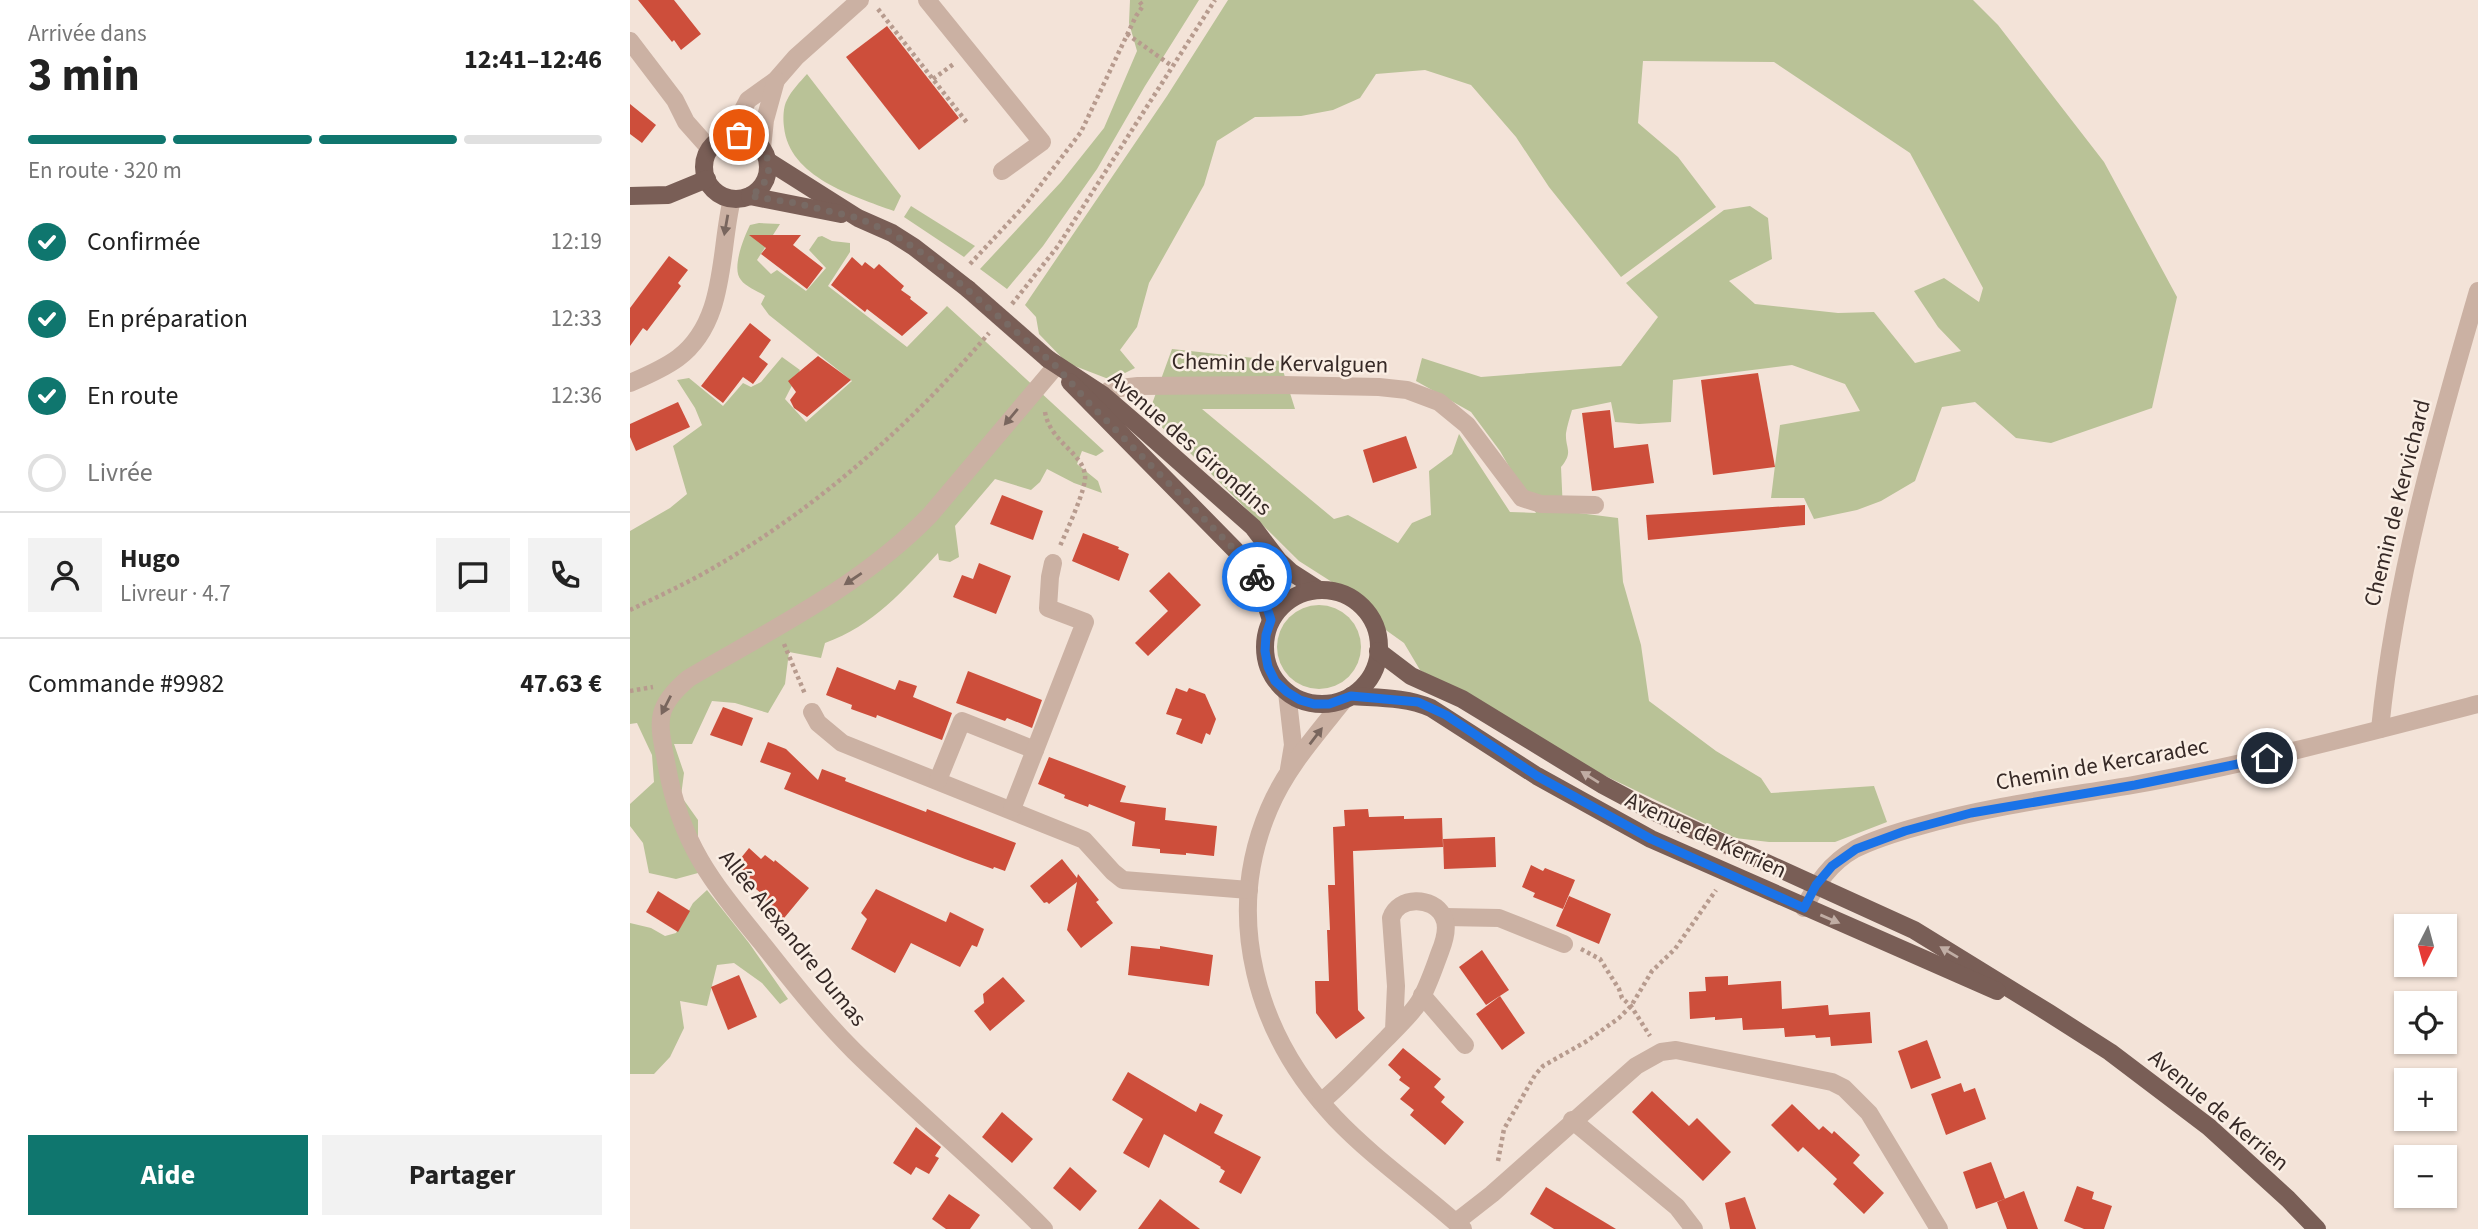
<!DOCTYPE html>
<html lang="fr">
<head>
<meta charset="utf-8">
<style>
  :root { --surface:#fff; --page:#f2f2f2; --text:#222; --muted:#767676; --line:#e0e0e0; --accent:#0f766e }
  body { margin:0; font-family:"Source Sans 3",sans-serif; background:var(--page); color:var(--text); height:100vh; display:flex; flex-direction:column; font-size:26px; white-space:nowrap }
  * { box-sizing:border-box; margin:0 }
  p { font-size:23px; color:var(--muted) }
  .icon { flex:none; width:38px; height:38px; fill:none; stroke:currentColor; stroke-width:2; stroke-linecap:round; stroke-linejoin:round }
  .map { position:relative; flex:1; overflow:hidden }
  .drawer { display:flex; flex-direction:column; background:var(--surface); width:630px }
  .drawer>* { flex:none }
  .needle { width:46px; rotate:186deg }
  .buttons { position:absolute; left:1764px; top:914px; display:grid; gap:14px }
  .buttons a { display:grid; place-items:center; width:63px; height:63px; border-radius:0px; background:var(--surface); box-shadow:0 2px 5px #0004; font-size:35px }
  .pin { position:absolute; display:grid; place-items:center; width:60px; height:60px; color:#fff; margin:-30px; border:4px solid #fff; border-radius:50%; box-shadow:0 2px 7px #0007 }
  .courier { position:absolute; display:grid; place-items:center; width:70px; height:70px; margin:-35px; border:5px solid #1a73e8; border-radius:50%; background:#fff; color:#222; box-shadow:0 2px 9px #0007 }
  .head em { font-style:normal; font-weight:700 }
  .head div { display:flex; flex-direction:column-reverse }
  .head { display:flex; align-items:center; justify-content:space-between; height:119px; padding:0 28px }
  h1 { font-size:46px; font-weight:700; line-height:52px }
  .bar { display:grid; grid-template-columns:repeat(4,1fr); gap:10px 7px; align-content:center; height:84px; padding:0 28px }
  .bar i { height:9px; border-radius:5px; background:var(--line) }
  .bar .selected { background:var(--accent) }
  .bar p { grid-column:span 4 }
  .line { display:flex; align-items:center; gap:18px; padding:0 28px; border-top:2px solid var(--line) }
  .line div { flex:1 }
  .round { display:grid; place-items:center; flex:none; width:74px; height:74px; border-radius:0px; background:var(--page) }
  ol { padding:0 28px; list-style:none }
  li { display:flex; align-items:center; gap:21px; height:77px }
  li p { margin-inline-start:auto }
  li .icon { padding:7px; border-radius:50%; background:var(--accent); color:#fff; stroke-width:4 }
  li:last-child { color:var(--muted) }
  li i { width:38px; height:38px; border:4px solid var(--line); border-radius:50% }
  .cta { display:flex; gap:14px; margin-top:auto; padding:14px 28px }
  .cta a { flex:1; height:80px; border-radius:0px; background:var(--accent); color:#fff; font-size:28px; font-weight:700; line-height:80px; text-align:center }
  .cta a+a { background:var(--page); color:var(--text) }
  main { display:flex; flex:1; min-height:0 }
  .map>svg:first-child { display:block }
</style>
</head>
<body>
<main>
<section class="drawer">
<div class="head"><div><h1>3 min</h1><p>Arrivée dans</p></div><em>12:41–12:46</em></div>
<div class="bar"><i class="selected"></i><i class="selected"></i><i class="selected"></i><i></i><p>En route · 320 m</p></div>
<ol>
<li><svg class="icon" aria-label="check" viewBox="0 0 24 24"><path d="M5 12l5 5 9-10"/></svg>Confirmée<p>12:19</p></li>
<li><svg class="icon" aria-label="check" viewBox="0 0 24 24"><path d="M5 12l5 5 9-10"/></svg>En préparation<p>12:33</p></li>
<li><svg class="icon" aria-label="check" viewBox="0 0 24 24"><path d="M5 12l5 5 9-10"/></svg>En route<p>12:36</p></li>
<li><i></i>Livrée</li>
</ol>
<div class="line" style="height:126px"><a class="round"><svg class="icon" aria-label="person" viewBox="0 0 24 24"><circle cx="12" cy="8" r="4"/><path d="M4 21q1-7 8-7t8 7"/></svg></a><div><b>Hugo</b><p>Livreur · 4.7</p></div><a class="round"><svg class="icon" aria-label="chat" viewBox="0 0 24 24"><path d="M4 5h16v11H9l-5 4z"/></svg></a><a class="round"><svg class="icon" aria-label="phone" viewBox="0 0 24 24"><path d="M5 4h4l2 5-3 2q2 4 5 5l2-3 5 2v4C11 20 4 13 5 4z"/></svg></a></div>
<div class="line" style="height:91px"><div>Commande #9982</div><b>47.63 €</b></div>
<div class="cta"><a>Aide</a><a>Partager</a></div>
</section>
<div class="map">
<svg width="1848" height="1229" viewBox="0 0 1848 1229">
  <rect width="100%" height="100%" fill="#f3e3d8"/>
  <g fill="#b9c297">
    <polygon points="500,0 569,0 515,86 467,169 413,246 377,289 350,269 431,182 474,128 507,51 499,23"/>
    <path d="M598,0H1343L1368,25L1474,162L1547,297L1522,408L1421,443L1386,438L1345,402L1312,407L1285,481L1251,501L1227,510L1184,519L1174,498H1141L1150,425L1230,411L1215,384L1162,365L1043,380L1041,422L1009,424L985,422L981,402L942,410C940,417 937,426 936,433C935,449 944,451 931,467L933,511L988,518L993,582L1011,645L1019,701L1086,751L1131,778L1141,793L1244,786L1257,822L1205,842H1139L1105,838L965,771L790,670L774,643L753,628L738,605L669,561L553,446L518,415L542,349L650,361L665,409H572L704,519L718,515L768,543L782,523L801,515L799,471L822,454L829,434L880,512L906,513L870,451L841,412L786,381L792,358L851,377L991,366L1028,317L996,283L1094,210L1120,206L1138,218L1142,259L1099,281L1125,304L1208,313L1244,312L1285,363L1331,351L1308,327L1284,291L1314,278L1349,302L1353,288L1280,153L1144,62L1013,61L1008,123L1048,157L1086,207L991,277L919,187L886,137L841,85L795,70L746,74L730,98L703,110L671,116L625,117L587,141L574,185L519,283L507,327L490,350L505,368L481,380L437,363L409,334L406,317L395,305L537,96Z"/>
    <path d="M177,74L271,196L264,211C223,196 159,177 154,127C153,119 153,107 157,100C161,91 170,82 177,74Z"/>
    <polygon points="281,206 345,246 334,257 274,217"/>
    <path d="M129,223L150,224L127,260L141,274L147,270L176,291L196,268L179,250L188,237L192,236L202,241L220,243V252L198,286L277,347L317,306L474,451L466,456L452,451L447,464L468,481L472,493L444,483L417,469L410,482L401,490L365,479L325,526L329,557L320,562L309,560L308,553C274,590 243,626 195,643L191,658L159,652L155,684L138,713L105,703L82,701L62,744H44L54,773L51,796L68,820V873L46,879L19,873L13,843L0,826V804L24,782L22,755L7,723L0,724V531L40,508L57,494L43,446L72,425L65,408L47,380L59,378L93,406L113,383L121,387L131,382L152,357L170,370L155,399L176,422L222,381L139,315L131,304L135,296C128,291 116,287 111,280C101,269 114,237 120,225Z"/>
    <circle cx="689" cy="647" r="42"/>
    <polygon points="77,890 119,943 158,999 150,1004 132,983 104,963 87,965 77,1006 50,1001 54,1028 40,1057 24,1074 0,1074 0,923 21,928 35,936 46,933 63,903"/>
  </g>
  <g fill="#cd4e3b">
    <polygon points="8,0 44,0 71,34 51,50 44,40 42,42"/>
    <polygon points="257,26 329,118 289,150 216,57"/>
    <polygon points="0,104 26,125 12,143 0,134"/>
    <polygon points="119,235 171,235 163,245 193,268 177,289 131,254 136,248"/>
    <polygon points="39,256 58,270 48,283 51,286 17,331 13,328 0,346 0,308"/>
    <polygon points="222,257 232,266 235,262 244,269 249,264 274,286 271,290 281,297 280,299 298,313 272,336 237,309 235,312 201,285"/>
    <polygon points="120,323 141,340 129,357 138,364 123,384 113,377 93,403 71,386"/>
    <polygon points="188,356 221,380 177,417 164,408 160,400 166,392 158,381"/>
    <polygon points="1128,373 1145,467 1083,475 1071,380"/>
    <polygon points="48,402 60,427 6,451 0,437 0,424"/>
    <polygon points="980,410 984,448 1018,444 1024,483 962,491 952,413"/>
    <polygon points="776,436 787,468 743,483 733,450"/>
    <polygon points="372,495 413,511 403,540 360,524"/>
    <polygon points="1175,505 1175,525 1018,540 1016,515"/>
    <polygon points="453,533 489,547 488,549 499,554 489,581 442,561"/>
    <polygon points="349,563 381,576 366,614 323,597 332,575 343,579"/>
    <polygon points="539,572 571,605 518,656 505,643 538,611 519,591"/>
    <polygon points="207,667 265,690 269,680 287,686 283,697 322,713 312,740 247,715 246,718 221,709 222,705 196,695"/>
    <polygon points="338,671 412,700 402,728 377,718 375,721 326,703"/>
    <polygon points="546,688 557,692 559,688 575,694 586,719 580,735 576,733 572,744 546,734 552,719 536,714"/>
    <polygon points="93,707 123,718 112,746 80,735"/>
    <polygon points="138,742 156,749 188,780 192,769 216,778 215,781 296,812 297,809 386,843 375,871 364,867 363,869 335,859 154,789 161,773 130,762"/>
    <polygon points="419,757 496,786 490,802 536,808 535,820 587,826 584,856 556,853 556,855 530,853 530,849 502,846 505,822 459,804 458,807 434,798 435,795 408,784"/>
    <polygon points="738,809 739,817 774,816 774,819 812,818 813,847 723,851 728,1010 735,1018 706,1039 686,1013 685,981 699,981 697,930 700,930 698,885 705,885 703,827 715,826 714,810"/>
    <polygon points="865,837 866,867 814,869 813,839"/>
    <polygon points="119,848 131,859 135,855 144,862 145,860 179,888 150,923 130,897 132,894 102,869"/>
    <polygon points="432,859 447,878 448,874 469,900 466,902 483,923 451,948 437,930 447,882 419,904 417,902 414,903 400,886"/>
    <polygon points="901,865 913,871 915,868 945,880 933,909 903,897 905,893 892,887"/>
    <polygon points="246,889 316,922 320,912 354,929 347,947 342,945 330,967 281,943 265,973 221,949 237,919 231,913"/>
    <polygon points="28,891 60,911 48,932 16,912"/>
    <polygon points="939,896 981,914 969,944 926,926"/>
    <polygon points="501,946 530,949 530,946 583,955 579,986 498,975"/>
    <polygon points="852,950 879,990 856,1005 829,967"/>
    <polygon points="109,975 127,1017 98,1030 81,987"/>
    <polygon points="1098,976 1098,985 1151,981 1152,1009 1198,1005 1199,1015 1240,1012 1242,1043 1201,1046 1200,1037 1186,1038 1185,1035 1155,1037 1154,1028 1113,1030 1112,1018 1085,1020 1085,1017 1060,1019 1059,992 1076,991 1075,977"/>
    <polygon points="373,977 395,1001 360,1031 344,1011 354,1003 353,994"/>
    <polygon points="870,996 895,1033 872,1050 846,1014"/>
    <polygon points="1297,1040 1311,1078 1281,1089 1268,1051"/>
    <polygon points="773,1048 811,1079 804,1087 815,1097 811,1102 834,1122 815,1145 780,1115 784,1110 770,1099 780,1088 769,1080 771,1077 758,1065"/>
    <polygon points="498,1072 566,1112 570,1103 593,1115 584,1133 631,1157 611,1194 589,1182 595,1171 590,1168 591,1167 534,1134 519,1168 493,1153 513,1119 482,1100"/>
    <polygon points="1331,1083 1334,1092 1345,1088 1356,1119 1316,1135 1301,1094"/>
    <polygon points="1022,1091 1059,1126 1067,1118 1101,1152 1073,1181 1002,1112"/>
    <polygon points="1162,1104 1189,1130 1193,1126 1202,1134 1204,1131 1230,1155 1223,1163 1254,1193 1234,1214 1203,1184 1207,1179 1173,1147 1168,1152 1141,1125"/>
    <polygon points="372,1112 403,1139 382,1163 352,1137"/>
    <polygon points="286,1127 311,1147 305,1156 309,1158 299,1174 286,1167 281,1175 263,1163"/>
    <polygon points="1361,1162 1375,1199 1346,1209 1333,1172"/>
    <polygon points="440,1167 467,1191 450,1211 423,1188"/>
    <polygon points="1447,1186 1464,1192 1462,1199 1482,1206 1474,1229 1454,1229 1434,1221"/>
    <polygon points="916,1187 986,1229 924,1229 900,1214"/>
    <polygon points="1394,1191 1408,1229 1377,1229 1367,1202"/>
    <polygon points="319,1194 350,1215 340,1229 316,1229 302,1219"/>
    <polygon points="1115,1197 1126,1229 1100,1229 1095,1203"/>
    <polygon points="530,1199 570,1229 508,1229"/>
  </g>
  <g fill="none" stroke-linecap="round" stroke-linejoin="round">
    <g stroke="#b79b8e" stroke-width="4.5" stroke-dasharray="3.5 3.5" stroke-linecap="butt">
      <polyline points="248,9 338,124"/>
      <polyline points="497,34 542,66"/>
      <polyline points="303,79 325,63"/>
      <polyline points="340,264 396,204 451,132 506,16 513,6 508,0"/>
      <polyline points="382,304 428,246 585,0"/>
      <path d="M415,412C420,442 452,452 455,475C457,488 436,532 430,546"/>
      <path d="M0,610C25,598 51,586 76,572C183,512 280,426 359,333"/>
      <polyline points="154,644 175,694"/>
      <polyline points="0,691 23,687"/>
      <polyline points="951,949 970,959 989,989 992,998 1001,1006 1020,1036"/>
      <polyline points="868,1161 874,1129 905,1075 913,1066 957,1041 989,1018 1001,1006 1022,971 1045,949 1086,890"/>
    </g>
    <g stroke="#cbb1a3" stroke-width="18">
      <polyline points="297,0 412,142 372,171"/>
      <polyline points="0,41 45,100 56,122 80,149"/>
      <polyline points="100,135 118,100 146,80 166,57 230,0"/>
      <polyline points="132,148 135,120 146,80"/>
      <path d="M0,383C16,376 33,369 48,358C97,321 89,252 102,199"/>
      <polyline points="461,403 481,389 508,386 653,385 749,387 777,390 809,402 837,425 892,498 911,504 965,505"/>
      <polyline points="657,692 663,745 659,769"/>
      <path d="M714,700C687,734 656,768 639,809C593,917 626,1034 705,1118C744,1159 791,1191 833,1229"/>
      <polyline points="182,712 188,723 212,743 454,840 483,872 493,880 619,890"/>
      <path d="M1750,729C1765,579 1806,435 1848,291"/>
      <polyline points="308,780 332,721 405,750"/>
      <polyline points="382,809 455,622 418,608 420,577 423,563"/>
      <path d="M1174,908C1187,883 1200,863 1225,849C1245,839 1268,832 1290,826C1359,806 1432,797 1503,785C1619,764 1733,734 1848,704"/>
      <polyline points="815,917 869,918 934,944"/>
      <polyline points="792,995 835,1045"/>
      <path d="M691,1102C715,1082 735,1060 757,1038C767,1027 781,1015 789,1002C798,987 804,968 810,952C814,942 819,926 813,916C803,896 768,896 761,918L766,986L764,1030"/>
      <polyline points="942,1120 1047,1207 1064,1229"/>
      <polyline points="826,1222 862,1194 1006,1066 1031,1052 1046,1050 1202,1082 1214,1088 1239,1113 1309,1229"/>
      <path d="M414,1229C353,1167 286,1112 224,1051C190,1017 161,980 131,942C83,883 51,845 37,767C29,723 22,709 59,678C143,629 232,585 300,515L426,366"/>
    </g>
    <g stroke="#795e56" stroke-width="18">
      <circle cx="106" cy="167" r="32"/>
      <polyline points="138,161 228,218 262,233 284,247 338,289"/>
      <polyline points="0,196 38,195 77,179"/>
      <polyline points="120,196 211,214"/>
      <polyline points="418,359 473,395 509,426 623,527 648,560 661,572 689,590"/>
      <polyline points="440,382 615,560 627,576 641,620"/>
      <circle cx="692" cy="647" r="57"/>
      <polyline points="748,651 781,676 832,699 973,785 1018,809 1284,930 1419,1013 1480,1052 1579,1127 1658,1199 1687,1229"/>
      <path d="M721,696C748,698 776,697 801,708L907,776L1021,839L1367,991"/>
    </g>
    <polyline stroke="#795e56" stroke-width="18" points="338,289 418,359"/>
  </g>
  <defs><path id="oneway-solid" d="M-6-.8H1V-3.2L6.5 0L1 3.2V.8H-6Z" transform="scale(1.75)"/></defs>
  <g fill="#79665e">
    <use href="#oneway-solid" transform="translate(96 225) rotate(100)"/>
    <use href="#oneway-solid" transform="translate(381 417) rotate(130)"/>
    <use href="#oneway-solid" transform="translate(223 579) rotate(146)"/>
    <use href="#oneway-solid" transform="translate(36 705) rotate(117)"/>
    <use href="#oneway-solid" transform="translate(686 736) rotate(-53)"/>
  </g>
  <g fill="#c0ada4">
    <use href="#oneway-solid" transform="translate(960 777) rotate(-148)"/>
    <use href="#oneway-solid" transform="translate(1200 919) rotate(23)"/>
    <use href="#oneway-solid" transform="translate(1319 952) rotate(-149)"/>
  </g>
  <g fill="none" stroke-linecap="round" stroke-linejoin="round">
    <path stroke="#786a64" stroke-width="7" stroke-dasharray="0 12.6" d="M109,135C142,143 150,178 120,196L165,203L228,218L262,233L304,261L426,366L460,404L615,560L627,577"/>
    <polyline stroke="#1a73e8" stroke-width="9" points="627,577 641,620 636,635 635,651 638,667 645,681 657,692 670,700 684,704 699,704 721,696 788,702 816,715 907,776 1021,839 1174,908 1186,885 1202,866 1226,849 1275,831 1341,813 1505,785 1637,758"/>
  </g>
  <g text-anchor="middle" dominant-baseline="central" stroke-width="5" stroke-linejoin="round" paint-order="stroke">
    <g font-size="23" fill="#362926" stroke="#faeee4">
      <text transform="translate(650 363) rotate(1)">Chemin de Kervalguen</text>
      <text transform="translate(560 443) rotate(41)">Avenue des Girondins</text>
      <text transform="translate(1767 503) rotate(-76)">Chemin de Kervichard</text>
      <text transform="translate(1472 764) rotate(-10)">Chemin de Kercaradec</text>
      <text transform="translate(1076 835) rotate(25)">Avenue de Kerrien</text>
      <text transform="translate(163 938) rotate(51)">Allée Alexandre Dumas</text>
      <text transform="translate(1589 1110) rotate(40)">Avenue de Kerrien</text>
    </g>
  </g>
</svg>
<div class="buttons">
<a><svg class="needle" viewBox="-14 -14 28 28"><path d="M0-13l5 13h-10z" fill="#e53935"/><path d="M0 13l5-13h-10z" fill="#767676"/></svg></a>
<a><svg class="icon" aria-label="locate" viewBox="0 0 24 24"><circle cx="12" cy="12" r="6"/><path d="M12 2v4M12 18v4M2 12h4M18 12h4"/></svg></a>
<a>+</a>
<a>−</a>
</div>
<div class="pin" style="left:109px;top:135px;background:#ea580c"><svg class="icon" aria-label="bag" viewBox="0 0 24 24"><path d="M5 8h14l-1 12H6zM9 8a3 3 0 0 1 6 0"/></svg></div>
<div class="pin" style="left:1637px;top:758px;background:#1f2937"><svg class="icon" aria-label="home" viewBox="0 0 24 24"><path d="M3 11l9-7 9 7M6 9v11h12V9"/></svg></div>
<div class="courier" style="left:627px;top:577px"><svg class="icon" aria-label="bike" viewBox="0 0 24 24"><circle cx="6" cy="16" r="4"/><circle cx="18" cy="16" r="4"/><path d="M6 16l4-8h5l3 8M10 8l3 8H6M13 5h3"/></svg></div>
</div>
</main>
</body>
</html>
